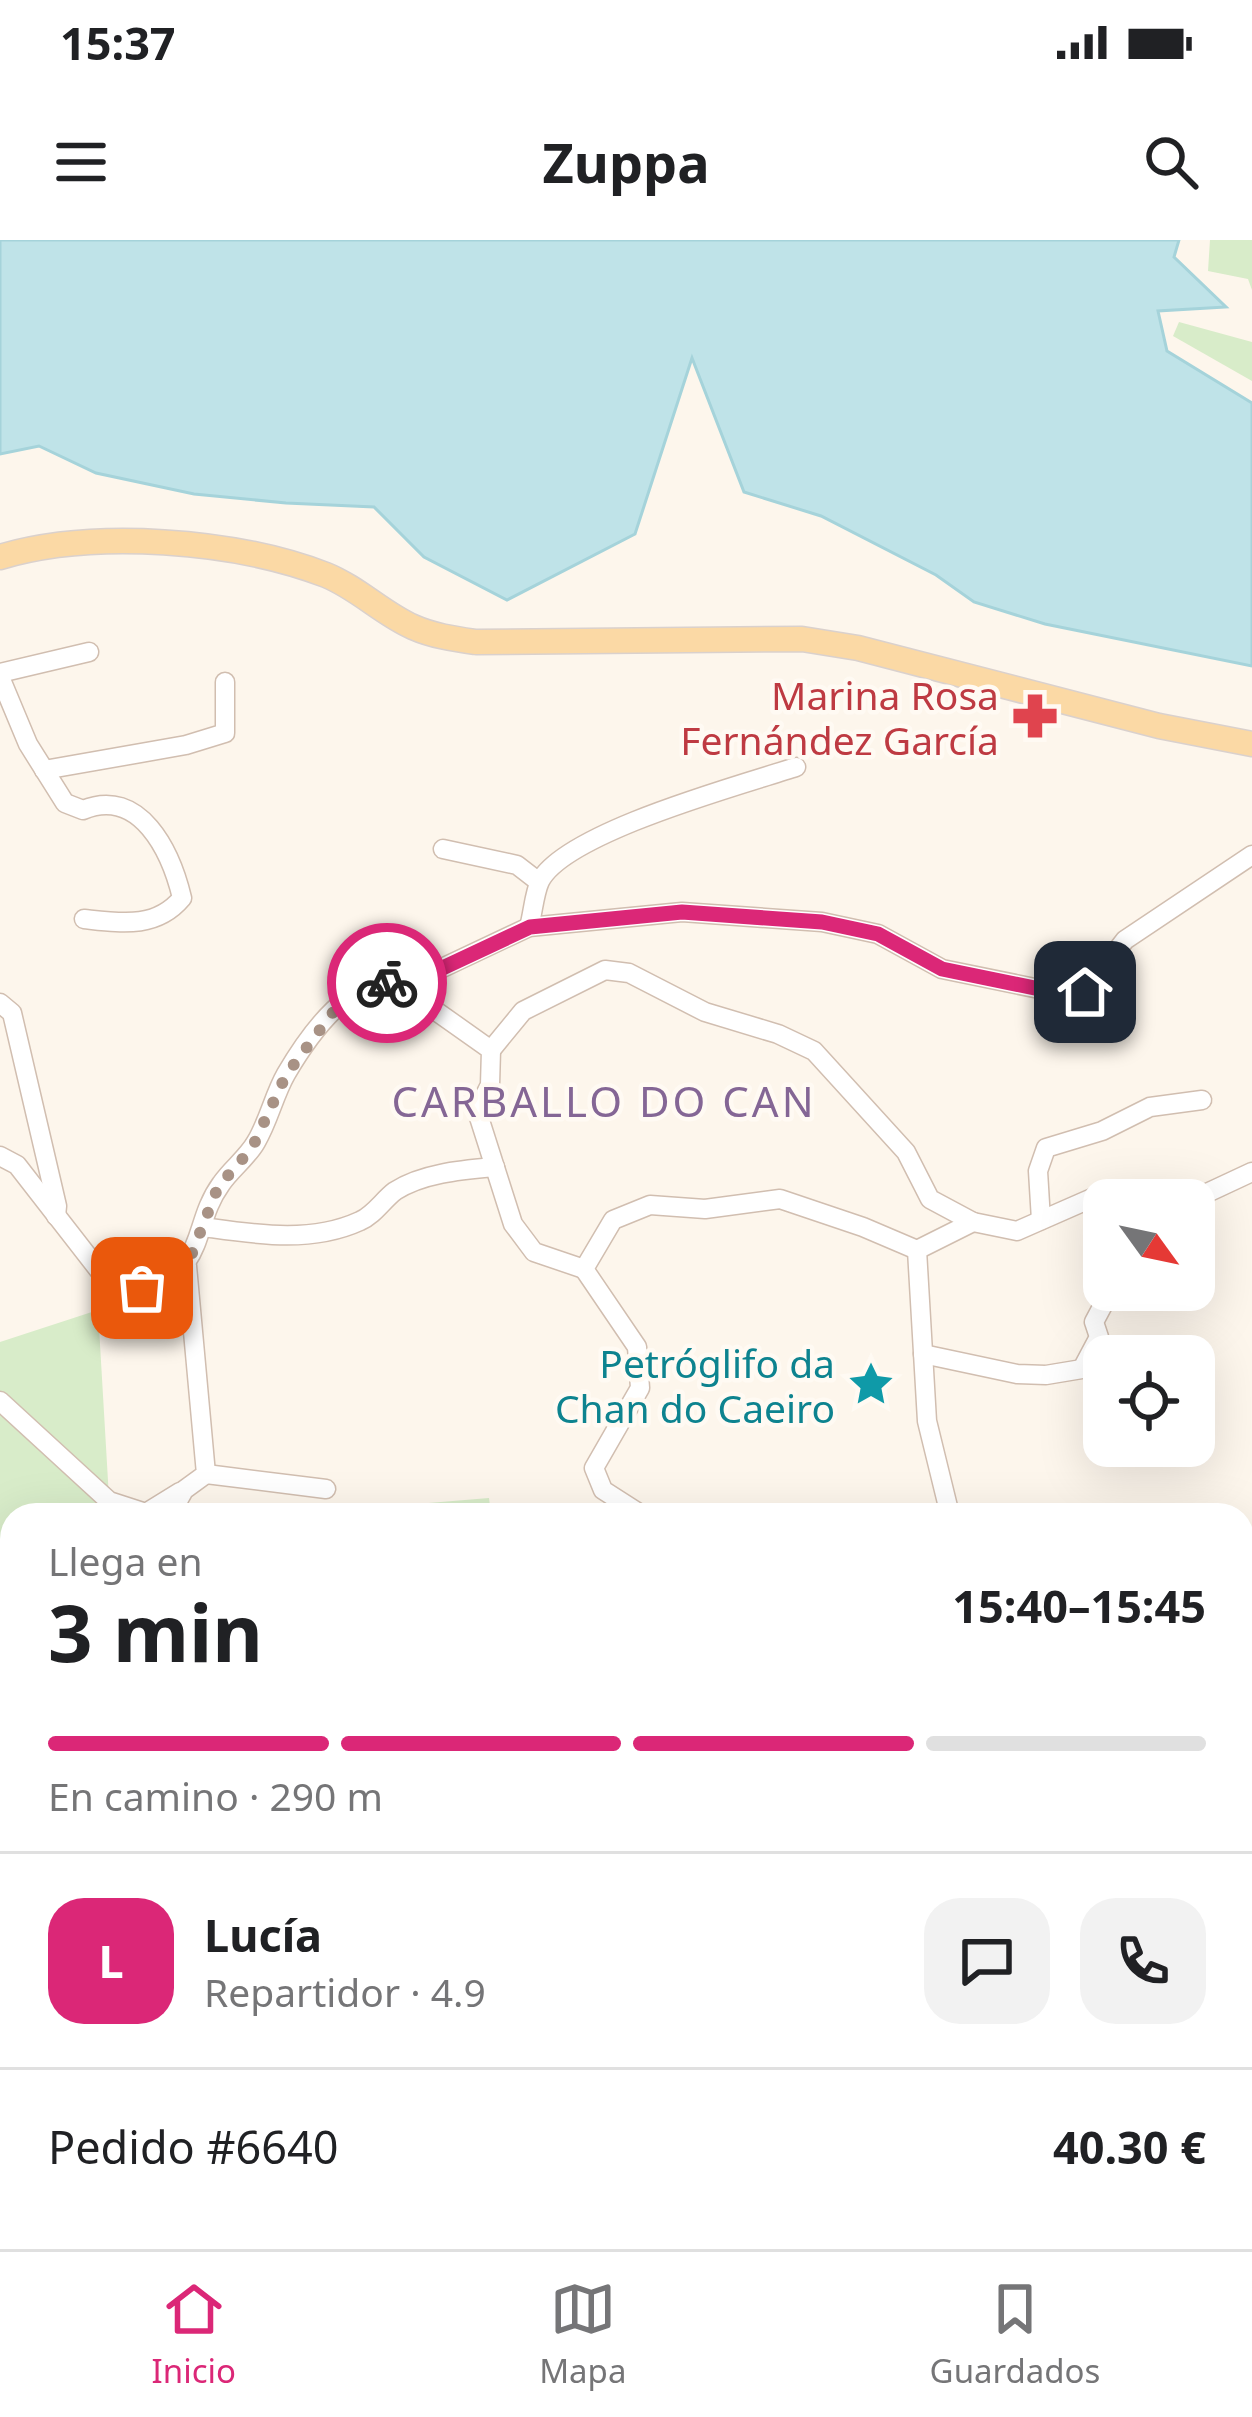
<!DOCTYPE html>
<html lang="es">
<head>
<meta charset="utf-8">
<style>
  :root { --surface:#fff; --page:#f2f2f2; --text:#202124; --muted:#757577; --line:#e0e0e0; --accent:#db2777 }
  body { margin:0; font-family:"Noto Sans",sans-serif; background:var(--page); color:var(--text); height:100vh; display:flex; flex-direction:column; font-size:45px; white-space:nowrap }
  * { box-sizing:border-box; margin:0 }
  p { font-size:39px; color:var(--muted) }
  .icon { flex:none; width:66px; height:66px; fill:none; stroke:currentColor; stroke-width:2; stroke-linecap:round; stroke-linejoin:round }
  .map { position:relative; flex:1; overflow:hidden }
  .side { position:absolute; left:0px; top:1263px; width:1254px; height:747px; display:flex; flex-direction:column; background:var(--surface); border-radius:36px 36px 0 0; box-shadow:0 12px 48px #0002 }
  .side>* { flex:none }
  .needle { width:78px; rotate:123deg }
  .fabs { position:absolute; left:1083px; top:939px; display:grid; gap:24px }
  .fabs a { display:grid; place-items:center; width:132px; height:132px; border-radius:24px; background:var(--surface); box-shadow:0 12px 48px #0002; font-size:60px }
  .pin { position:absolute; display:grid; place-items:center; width:102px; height:102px; color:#fff; margin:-51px; border-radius:24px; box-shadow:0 6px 18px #0006 }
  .courier { position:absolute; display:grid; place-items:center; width:120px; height:120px; margin:-60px; border:9px solid #db2777; border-radius:50%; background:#fff; color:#222; box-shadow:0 3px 15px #0007 }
  .head em { font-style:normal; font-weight:700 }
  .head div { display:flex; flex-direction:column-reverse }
  .head { display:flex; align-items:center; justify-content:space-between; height:204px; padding:0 48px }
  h1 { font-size:78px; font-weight:700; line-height:90px }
  .bar { display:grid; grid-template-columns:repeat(4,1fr); gap:18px 12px; align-content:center; height:144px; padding:0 48px }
  .bar i { height:15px; border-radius:9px; background:var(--line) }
  .bar .on { background:var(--accent) }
  .bar p { grid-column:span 4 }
  .line { display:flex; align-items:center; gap:30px; padding:0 48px; border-top:3px solid var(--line) }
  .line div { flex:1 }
  .round { display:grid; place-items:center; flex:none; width:126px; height:126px; border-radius:36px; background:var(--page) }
  .status { display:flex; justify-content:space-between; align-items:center; height:84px; padding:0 60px; background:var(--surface); direction:ltr }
  .status svg { height:33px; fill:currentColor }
  header { display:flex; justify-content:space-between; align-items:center; height:156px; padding:0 48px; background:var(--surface); font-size:54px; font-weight:700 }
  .tabs { display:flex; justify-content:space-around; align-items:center; height:168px; border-top:3px solid var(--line); background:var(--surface); font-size:33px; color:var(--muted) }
  .tabs a { display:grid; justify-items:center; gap:6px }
  .tabs .on { color:var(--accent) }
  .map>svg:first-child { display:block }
</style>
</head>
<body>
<div class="status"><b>15:37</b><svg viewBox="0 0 49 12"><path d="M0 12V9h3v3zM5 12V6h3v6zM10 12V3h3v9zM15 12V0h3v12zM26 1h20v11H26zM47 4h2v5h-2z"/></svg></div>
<header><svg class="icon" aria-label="menu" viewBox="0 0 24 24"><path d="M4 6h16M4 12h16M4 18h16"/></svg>Zuppa<svg class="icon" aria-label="search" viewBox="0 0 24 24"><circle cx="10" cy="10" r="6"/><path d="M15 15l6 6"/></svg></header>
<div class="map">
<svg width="1252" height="2009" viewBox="0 0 1252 2009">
  <rect width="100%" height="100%" fill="#fdf6ec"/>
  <g fill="#d8ecc9">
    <polygon points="1210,0 1252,0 1252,50 1248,39 1208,31"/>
    <polygon points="1179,82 1252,102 1252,141 1173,96"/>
    <polygon points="98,1070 110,1275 12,1275 12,1998 1242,1998 1242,1352 1252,1353 1252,2009 0,2009 0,1102"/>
    <polygon points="489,1258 491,1275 318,1275 320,1272"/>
  </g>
  <polygon fill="#bfe3e8" stroke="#a5d3da" stroke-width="3" points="0,0 1179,0 1174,17 1226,67 1158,71 1167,111 1252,163 1252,426 1045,384 974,362 936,335 821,276 744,252 692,118 635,294 507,360 424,317 374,267 286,263 194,254 96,233 39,206 0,214"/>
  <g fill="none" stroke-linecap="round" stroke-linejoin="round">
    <g stroke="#d1beb0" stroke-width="21">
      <g id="minor">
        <polyline points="0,433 89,412"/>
        <path d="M0,437L28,504L65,563L83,570C140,546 171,612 182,658C156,689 121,683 84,679"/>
        <polyline points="44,530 186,505 225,493 225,442"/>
        <polyline points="443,609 517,625 539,642"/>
        <path d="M529,687C533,673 534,654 540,641C566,592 741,545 796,527"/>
        <polyline points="402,747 491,810 490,845 477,871 513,984 534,1012 584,1029"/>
        <polyline points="0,763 12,773 57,966 56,976"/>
        <polyline points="491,810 523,771 605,730 629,733 705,772 778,794 814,811 906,912 930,959 973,982"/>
        <path d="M0,916L17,925L108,1042C122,1050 136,1051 152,1045C207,1026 192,984 221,944C231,929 247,918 256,902C269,880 274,855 286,834C307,798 354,728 402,747L529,687L682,672L822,682L878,694L942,729L1059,753L1085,752L1125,700L1252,615"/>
        <polyline points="1192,960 1252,932"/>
        <polyline points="1041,980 1038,931 1046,908 1102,891 1150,867 1202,860"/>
        <path d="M203,987C254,994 310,1004 360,981C374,975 383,960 395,951C423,933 462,930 495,927"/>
        <polyline points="917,1010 927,1181 950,1275"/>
        <polyline points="923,1114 1017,1134 1046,1135 1082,1129 1099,1097 1094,1082 1111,1050"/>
        <polyline points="0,1161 109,1261 146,1273 180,1252"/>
        <polyline points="206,1234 326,1249"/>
        <polyline points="170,1275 184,1250 206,1234 187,1026"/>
        <polyline points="642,1275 603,1250 594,1228 640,1148 637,1107 584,1029 613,980 650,965 705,969 780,959 863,987 917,1010 973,982 1017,991 1108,951 1183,960"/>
        <polyline points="1242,1348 1252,1348"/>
      </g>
    </g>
    <g stroke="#dad1cd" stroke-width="27">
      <path id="major" d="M0,317C94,289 235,300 326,335C358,348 383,374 413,387C433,396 455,399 476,402L802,399L858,408L1159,486L1252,504"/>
    </g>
    <g stroke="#dad1cd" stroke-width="30">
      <g id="highway">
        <polyline points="1242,1791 1252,1792"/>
        <polyline points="1242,1824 1252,1825"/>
        <polyline points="0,1928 12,1924"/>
        <polyline points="0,1963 12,1959"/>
      </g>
    </g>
    <use href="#minor" stroke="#fff" stroke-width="18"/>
    <use href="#major" stroke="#fbd9a5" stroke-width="24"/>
    <use href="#highway" stroke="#f7b7a3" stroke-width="27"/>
  </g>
  <polygon fill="#d1b7a8" points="116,1013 135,1031 121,1038 111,1019"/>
  <polygon fill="#f3d5c3" stroke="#aa9588" stroke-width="3" points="130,1006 140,1025 125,1032 116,1013"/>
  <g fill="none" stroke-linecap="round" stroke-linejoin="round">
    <polyline stroke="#a89285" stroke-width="12" stroke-dasharray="0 21.6" points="142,1048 168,1040 187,1026 218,947 252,908 286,835 343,759 359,749 387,743"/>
    <polyline stroke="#db2777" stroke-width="15" points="387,743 402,747 530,687 682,672 822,682 878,694 942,729 1059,753 1085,752"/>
  </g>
  <defs>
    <g id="pharmacy-bare" transform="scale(3.6)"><path d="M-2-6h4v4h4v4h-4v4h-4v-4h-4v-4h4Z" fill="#e0444e" stroke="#fffaf3" stroke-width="2.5" paint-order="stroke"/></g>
    <g id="sight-bare" transform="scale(3.6)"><path d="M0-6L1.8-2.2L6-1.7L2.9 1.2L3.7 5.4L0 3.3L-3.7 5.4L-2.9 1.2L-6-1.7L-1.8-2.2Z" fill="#0f9aa8" stroke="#fffaf3" stroke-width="2.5" paint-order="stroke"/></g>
  </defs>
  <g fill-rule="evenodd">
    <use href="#pharmacy-bare" x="1035" y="476"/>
    <use href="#sight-bare" x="871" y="1144"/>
  </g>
  <g text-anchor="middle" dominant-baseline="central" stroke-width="9" stroke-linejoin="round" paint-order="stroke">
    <g font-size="39" fill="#be3a42" stroke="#fffaf3" text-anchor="end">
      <text x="999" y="454">Marina Rosa<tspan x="999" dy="45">Fernández García</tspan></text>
    </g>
    <g font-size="39" fill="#0d838f" stroke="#fffaf3" text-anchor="end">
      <text x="835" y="1122">Petróglifo da<tspan x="835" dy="45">Chan do Caeiro</tspan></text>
    </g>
    <g font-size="42" letter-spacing="3" fill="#846695" stroke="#fffaf3">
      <text x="604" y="860">CARBALLO DO CAN</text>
    </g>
  </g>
</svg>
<div class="fabs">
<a><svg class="needle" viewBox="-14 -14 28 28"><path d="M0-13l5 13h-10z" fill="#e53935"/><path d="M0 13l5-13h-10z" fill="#757577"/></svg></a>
<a><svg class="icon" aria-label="locate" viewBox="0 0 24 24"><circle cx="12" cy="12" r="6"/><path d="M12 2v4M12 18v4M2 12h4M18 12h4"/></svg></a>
</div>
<div class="pin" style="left:142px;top:1048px;background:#ea580c"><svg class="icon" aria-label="bag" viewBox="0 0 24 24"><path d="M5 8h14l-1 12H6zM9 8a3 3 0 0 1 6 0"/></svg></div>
<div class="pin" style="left:1085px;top:752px;background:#1f2937"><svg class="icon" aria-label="home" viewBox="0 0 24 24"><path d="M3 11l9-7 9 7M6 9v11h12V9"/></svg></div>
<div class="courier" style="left:387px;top:743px"><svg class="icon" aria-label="bike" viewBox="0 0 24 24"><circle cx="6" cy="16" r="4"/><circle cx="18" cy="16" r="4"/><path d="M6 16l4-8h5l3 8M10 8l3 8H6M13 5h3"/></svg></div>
<section class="side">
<div class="head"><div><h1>3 min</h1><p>Llega en</p></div><em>15:40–15:45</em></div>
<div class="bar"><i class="on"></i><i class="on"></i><i class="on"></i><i></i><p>En camino · 290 m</p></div>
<div class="line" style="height:216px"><b class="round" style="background:var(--accent);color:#fff">L</b><div><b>Lucía</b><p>Repartidor · 4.9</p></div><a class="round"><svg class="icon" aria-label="chat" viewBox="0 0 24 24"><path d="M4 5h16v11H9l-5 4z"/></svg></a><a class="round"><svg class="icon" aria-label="phone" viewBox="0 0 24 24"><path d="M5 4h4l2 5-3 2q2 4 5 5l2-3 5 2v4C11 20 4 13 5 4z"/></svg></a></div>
<div class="line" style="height:156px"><div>Pedido #6640</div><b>40.30 €</b></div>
</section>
</div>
<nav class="tabs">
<a class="on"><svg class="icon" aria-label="home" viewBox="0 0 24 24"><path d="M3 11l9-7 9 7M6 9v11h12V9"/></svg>Inicio</a>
<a><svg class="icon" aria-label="map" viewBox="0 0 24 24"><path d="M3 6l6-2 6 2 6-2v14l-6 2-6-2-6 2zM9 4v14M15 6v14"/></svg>Mapa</a>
<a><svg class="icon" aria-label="saved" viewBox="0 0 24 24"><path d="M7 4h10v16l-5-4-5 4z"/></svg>Guardados</a>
</nav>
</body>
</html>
